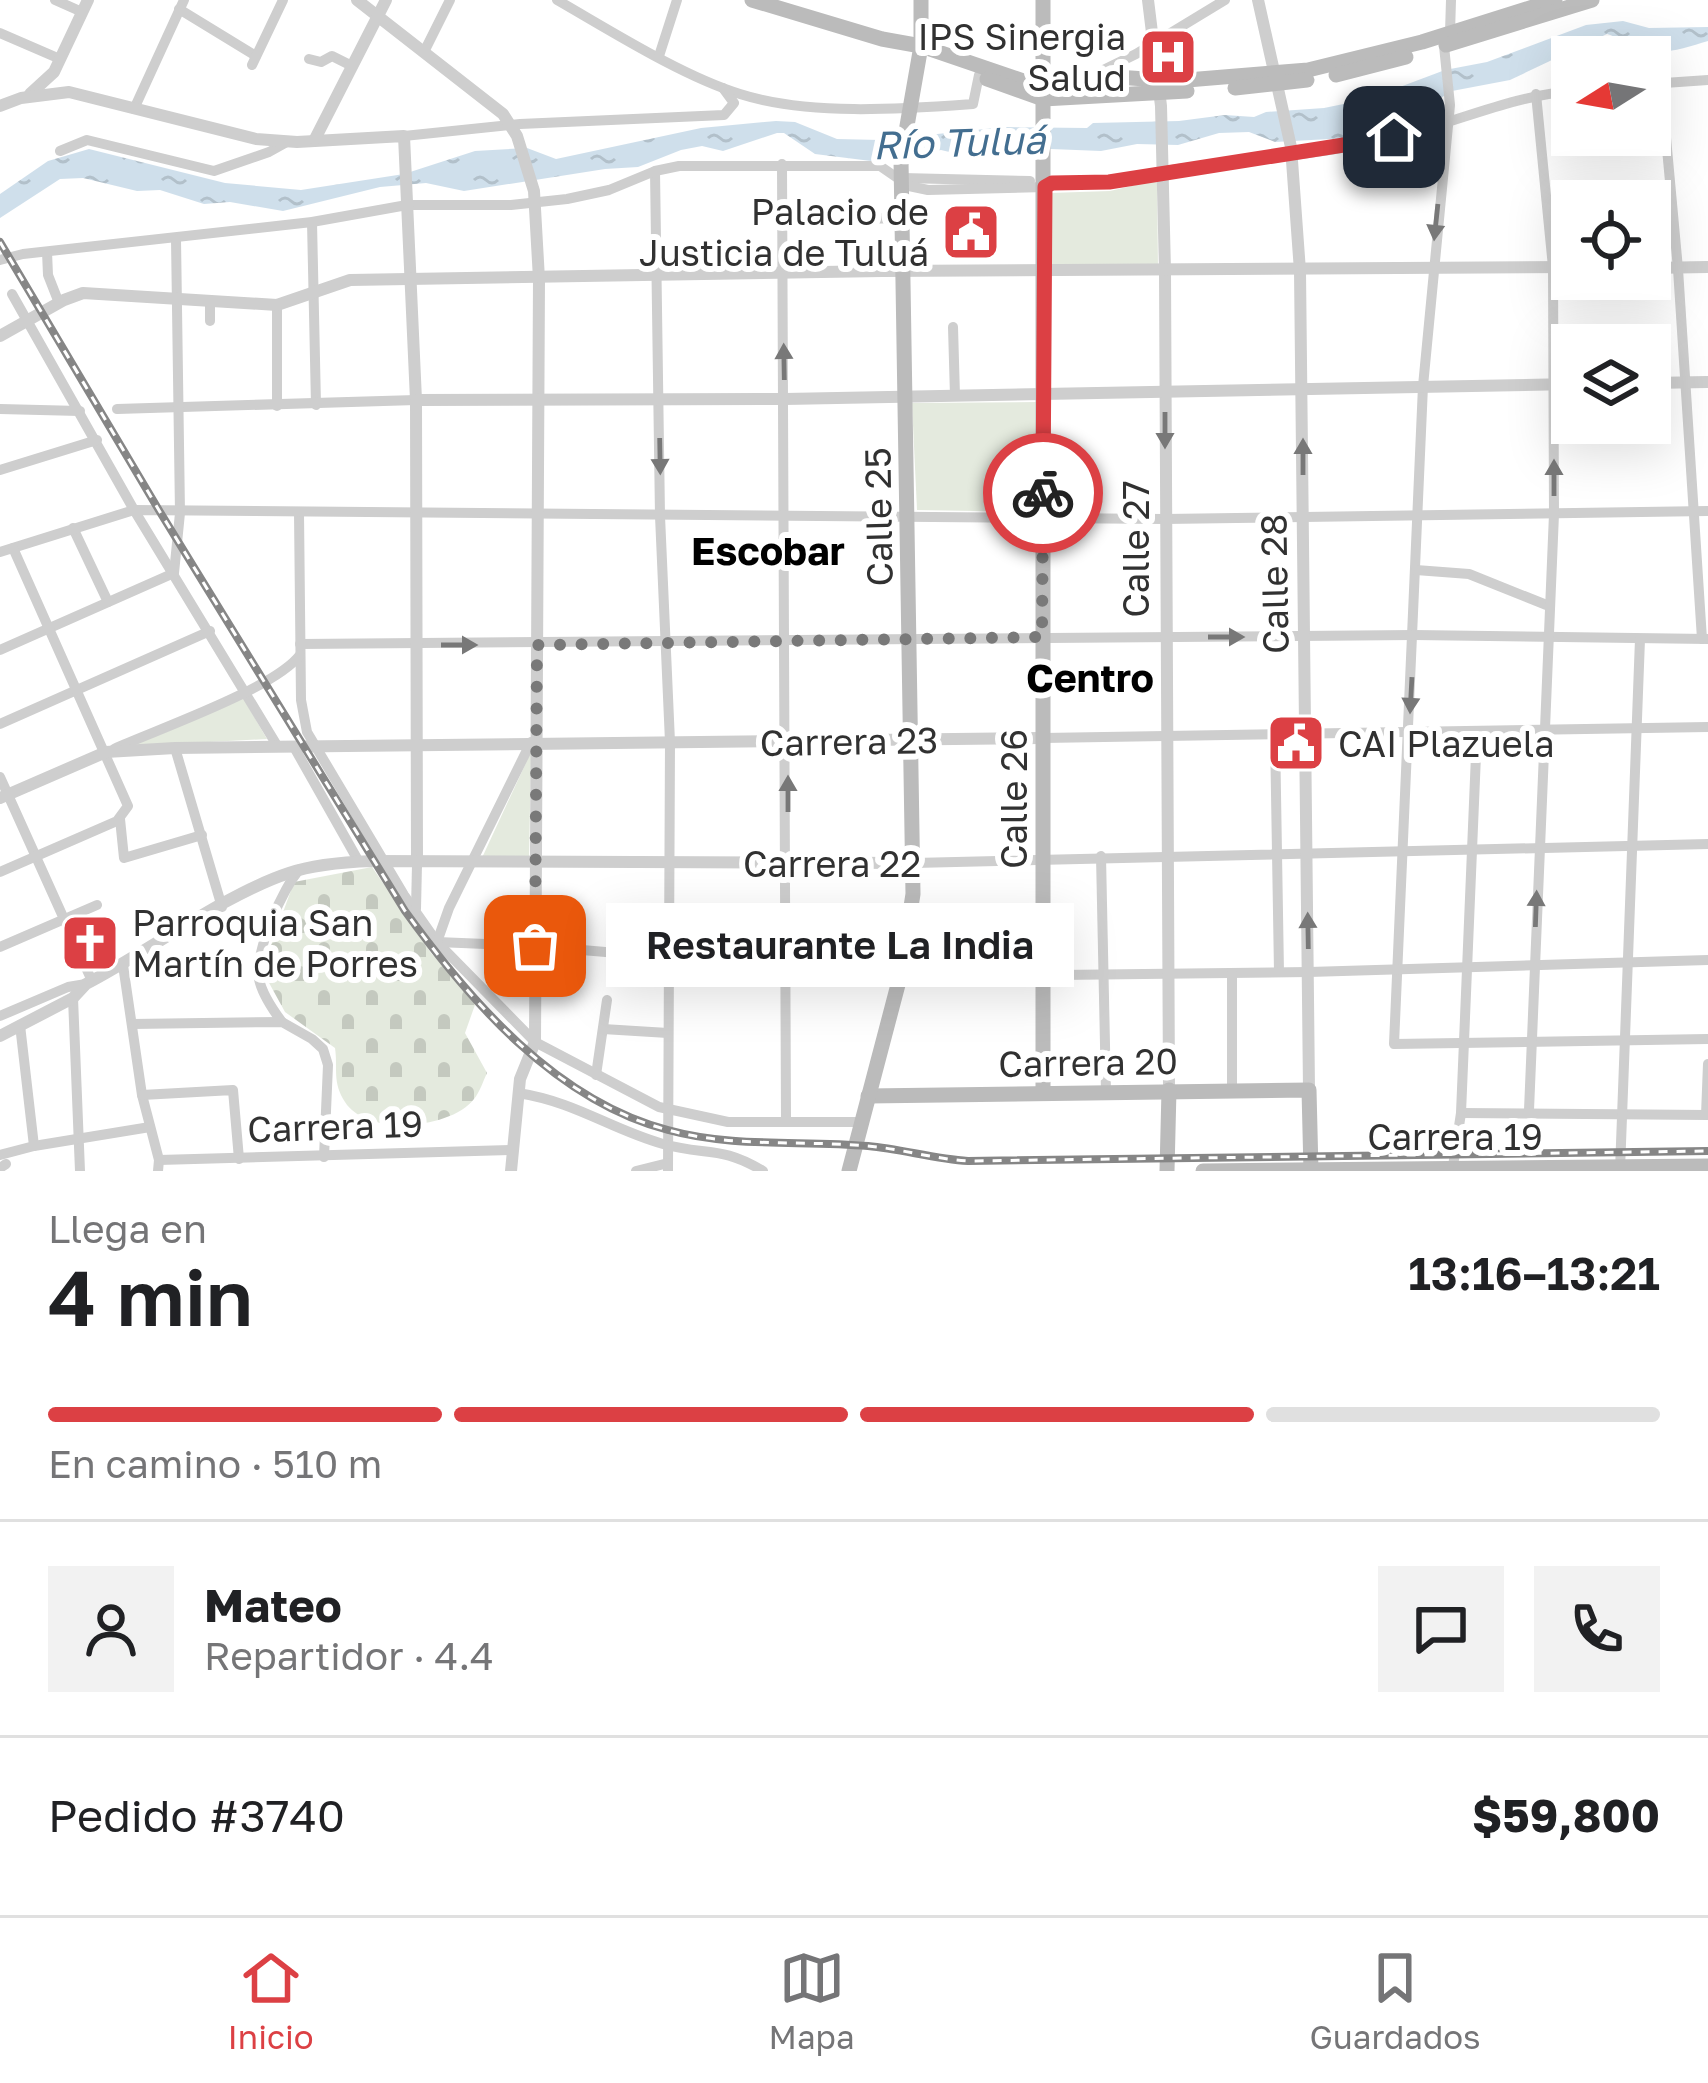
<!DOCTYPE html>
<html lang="es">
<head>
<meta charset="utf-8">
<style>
  :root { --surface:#fff; --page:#f2f2f2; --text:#202124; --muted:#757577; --line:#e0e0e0; --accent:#dc4044 }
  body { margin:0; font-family:"Golos Text",sans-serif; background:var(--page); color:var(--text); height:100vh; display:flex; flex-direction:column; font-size:45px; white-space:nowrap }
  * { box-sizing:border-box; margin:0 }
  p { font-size:39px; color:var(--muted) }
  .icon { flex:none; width:66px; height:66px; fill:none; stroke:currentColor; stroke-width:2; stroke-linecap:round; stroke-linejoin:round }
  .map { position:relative; height:1171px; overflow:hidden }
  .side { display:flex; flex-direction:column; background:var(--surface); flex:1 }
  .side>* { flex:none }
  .needle { width:78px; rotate:259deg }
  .fabs { position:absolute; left:1551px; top:36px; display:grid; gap:24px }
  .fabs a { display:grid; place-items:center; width:120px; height:120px; border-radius:0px; background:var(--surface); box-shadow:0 12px 48px #0002; font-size:60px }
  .pin { position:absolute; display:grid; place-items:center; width:102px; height:102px; color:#fff; margin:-51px; border-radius:24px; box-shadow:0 6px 18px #0006 }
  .courier { position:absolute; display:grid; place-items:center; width:120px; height:120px; margin:-60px; border:9px solid #dc4044; border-radius:50%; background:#fff; color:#222; box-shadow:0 3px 15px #0007 }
  .bubble { position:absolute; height:84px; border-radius:0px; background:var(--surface); box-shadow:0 12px 48px #0002; font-size:39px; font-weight:600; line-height:84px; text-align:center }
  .head em { font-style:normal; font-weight:600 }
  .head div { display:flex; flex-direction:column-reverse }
  .head { display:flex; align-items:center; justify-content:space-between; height:204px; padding:0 48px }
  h1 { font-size:78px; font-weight:600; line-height:90px }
  .bar { display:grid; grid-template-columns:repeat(4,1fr); gap:18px 12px; align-content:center; height:144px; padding:0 48px }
  .bar i { height:15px; border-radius:9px; background:var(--line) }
  .bar .current { background:var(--accent) }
  .bar p { grid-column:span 4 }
  .line { display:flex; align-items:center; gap:30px; padding:0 48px; border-top:3px solid var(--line) }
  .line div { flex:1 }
  .round { display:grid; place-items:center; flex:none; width:126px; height:126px; border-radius:0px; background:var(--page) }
  .tab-bar { display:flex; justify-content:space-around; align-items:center; height:168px; border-top:3px solid var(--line); background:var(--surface); font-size:33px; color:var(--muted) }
  .tab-bar a { display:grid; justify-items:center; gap:6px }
  .tab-bar .current { color:var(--accent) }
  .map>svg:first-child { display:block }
</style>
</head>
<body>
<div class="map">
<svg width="1708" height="1171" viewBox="0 0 1708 1171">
  <defs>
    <pattern id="cemetery-stones" width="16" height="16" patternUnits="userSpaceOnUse" patternTransform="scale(3)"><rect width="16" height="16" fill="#e4eade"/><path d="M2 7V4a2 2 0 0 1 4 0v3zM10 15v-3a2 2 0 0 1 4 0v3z" fill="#c4c9bf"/></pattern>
    <pattern id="water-ripples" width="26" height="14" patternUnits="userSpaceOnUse" patternTransform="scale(3)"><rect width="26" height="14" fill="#cfdfeb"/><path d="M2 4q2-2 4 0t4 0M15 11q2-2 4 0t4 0" fill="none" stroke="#b2c0ca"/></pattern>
  </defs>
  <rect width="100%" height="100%" fill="#fff"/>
  <path fill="url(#cemetery-stones)" d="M372,867L431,953L476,1002L465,1033L487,1073C483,1081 480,1092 474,1099C451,1129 367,1137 345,1102C332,1082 338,1068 335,1048L285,1012L262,970L294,882Z"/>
  <g fill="#e4eade">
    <polygon points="1157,180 1158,268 1050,266 1050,193 1110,191"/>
    <polygon points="1037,402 1037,512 917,510 912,403"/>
    <polygon points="242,696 267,739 133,746"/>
    <polygon points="531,752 529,861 481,860"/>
  </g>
  <path fill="url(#water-ripples)" d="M1623,21L1649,28L1708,27V41C1685,48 1660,57 1635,48C1625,44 1618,37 1607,34L1510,80L1452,91L1395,126L1348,138L1275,142L1249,132L1219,133L1178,145L1137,144L1101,151L1051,149L1037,140L962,155L941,150L871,161L815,154L784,133H777L723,151L702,146L681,150L638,167L605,169L464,191L426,183L380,187L283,211L230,202L204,204L160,190L137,191L83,178L60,179L0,218V194L48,161L89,149L225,183L301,190L404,174L475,151L527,148L556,159L701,128L776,121L795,122L837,139L880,140L1004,127L1087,128L1093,123L1179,121L1225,115L1254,117L1266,112L1324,108L1368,99L1445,70L1487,62L1586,25Z"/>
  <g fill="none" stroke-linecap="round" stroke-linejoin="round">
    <g stroke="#cecece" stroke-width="10">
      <polyline points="55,0 82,12"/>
      <path d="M557,0C611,31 682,76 740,94C809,116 902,109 973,104L979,75"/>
      <polyline points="1451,0 1450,33 1444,46 1450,105 1423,386 1394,1044 1708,1039"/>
      <polyline points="179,9 256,56"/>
      <polyline points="0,33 60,59"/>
      <polyline points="424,52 450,0"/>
      <polyline points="659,56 677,0"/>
      <polyline points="309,59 321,62 332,56 352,66"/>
      <polyline points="252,65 283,0"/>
      <polyline points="1087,78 1136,54 1225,0"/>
      <polyline points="1661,83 1678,269 1702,639"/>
      <polyline points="1650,84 1708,80"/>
      <polyline points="134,109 184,0"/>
      <polyline points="404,136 520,124 724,115 734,103 723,88"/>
      <polyline points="60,151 87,140 214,171 269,152 287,142"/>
      <polyline points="782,164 786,1121"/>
      <polyline points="655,171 660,516 670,742 668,1171"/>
      <polyline points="902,178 1030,181"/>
      <path d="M1048,182C1095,188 1139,174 1185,168C1257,158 1332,154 1403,135C1460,121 1513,96 1572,91"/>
      <polyline points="782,221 902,218"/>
      <polyline points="312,222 316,405"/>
      <polyline points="47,252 48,275 59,303"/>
      <polyline points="0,260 23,254 312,222 407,205 511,205 567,199 609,190 655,171 679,166 880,166 909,186 928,190 1045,187 1052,183"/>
      <polyline points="12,294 134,510 278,747"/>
      <polyline points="277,305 277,406"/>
      <polyline points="210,321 210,300"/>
      <polyline points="953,327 955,396"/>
      <polyline points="0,409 80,411"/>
      <polyline points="117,409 416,400"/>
      <polyline points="0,470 97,440"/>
      <polyline points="299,513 301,700 307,732 404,895 437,942 535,1042 659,1107 728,1122 862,1122"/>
      <polyline points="73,528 108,602"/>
      <polyline points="0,552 134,510 1165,519 1708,511"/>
      <polyline points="1416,570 1469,574 1549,606"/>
      <polyline points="300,644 1414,635 1708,639"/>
      <polyline points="0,650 174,573 180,513 176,239"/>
      <polyline points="0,724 210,631"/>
      <polyline points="1275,734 1279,972"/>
      <polyline points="1043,738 1708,727"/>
      <polyline points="294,747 359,862"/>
      <polyline points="175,748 222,907"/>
      <path d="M114,749C158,729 274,689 300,655"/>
      <polyline points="0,777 92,981"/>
      <polyline points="120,819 124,858 202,835"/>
      <polyline points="1101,856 1106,1092"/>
      <polyline points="914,863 1708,844"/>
      <polyline points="0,872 117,821 128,806 13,548"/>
      <polyline points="416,909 417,864"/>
      <polyline points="437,942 535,946 900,977 1309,972 1708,960"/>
      <polyline points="437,942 449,908 531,742"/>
      <polyline points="0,947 97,905"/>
      <polyline points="123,965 142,1095 159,1160 158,1171"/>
      <polyline points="1232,973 1232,1091"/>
      <polyline points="73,998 80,1171"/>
      <polyline points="0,1016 68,987 86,984"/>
      <path d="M282,1022C273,1010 262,994 259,979C254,953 283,887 300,869"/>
      <polyline points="132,1024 282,1022 312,1039 323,1049 328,1065 324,1157"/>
      <polyline points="20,1025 34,1146"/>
      <polyline points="603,1029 668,1033"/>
      <polyline points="596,1075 607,1000"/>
      <path d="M518,1093C576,1102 610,1129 663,1144C706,1156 720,1145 763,1171"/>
      <polyline points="142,1095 233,1090 239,1159"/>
      <polyline points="1529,1110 1554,514 1553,267 1536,94"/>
      <polyline points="1461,1113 1708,1115"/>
      <polyline points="1706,1115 1708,1064"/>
      <polyline points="0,1155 34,1146 150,1127"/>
      <polyline points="159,1160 513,1150"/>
      <polyline points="1453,1166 1461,1113 1477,731"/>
      <polyline points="0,1168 6,1164"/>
      <polyline points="1620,1170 1640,639"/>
      <polyline points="636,1171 668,1163"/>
    </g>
    <g stroke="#cecece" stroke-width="12">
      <polyline points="357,0 503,114 517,136 534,191 539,279 535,1042 520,1079 511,1171"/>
      <polyline points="1148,0 1161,106 1165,271 1169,1090"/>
      <polyline points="1258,0 1291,147 1300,271 1309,1090"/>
      <polyline points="30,94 54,72 88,0"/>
      <polyline points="0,106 21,98 69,92 256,139 297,142 404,136 416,400 417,864"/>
      <polyline points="315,139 386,0"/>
      <polyline points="1650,268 1708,267"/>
      <polyline points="0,336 64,300 83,293 277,305 350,280 882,271 1572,267"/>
      <polyline points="1650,383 1708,382"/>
      <polyline points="416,400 785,399 1572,384"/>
      <polyline points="0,798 106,752 175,748 1043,738"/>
      <path d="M0,1036L73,998L86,984C148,952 225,894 289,873C315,864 345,862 372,861L914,863"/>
    </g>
    <g stroke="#bbb" stroke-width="15">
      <polyline points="752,0 882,39 921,46 1044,88 1116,77 1175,81 1308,70 1422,42 1555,0"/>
      <polyline points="1446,45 1592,0"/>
      <polyline points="1336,75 1406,57"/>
      <polyline points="987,79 1043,99 1187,91"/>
      <polyline points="1235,88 1307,80"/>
      <polyline points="1043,1093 1043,0"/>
      <polyline points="868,1096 1309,1090 1311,1171"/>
      <polyline points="849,1171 900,977 913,894 901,160 921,46 921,0"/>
      <polyline points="1167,1171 1169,1090"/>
      <polyline points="1203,1171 1708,1166"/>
    </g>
    <g stroke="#868686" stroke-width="8">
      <path id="rail" d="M0,242L160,512L405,911C470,1001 556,1101 668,1130C733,1148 802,1140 868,1146C902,1149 934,1159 968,1161L1708,1151"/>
    </g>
    <use href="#rail" stroke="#fff" stroke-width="3" stroke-dasharray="9" stroke-linecap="butt"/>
  </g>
  <defs><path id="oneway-solid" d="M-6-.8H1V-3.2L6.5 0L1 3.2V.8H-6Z" transform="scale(3)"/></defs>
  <g fill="#787878">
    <use href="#oneway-solid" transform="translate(1436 222) rotate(96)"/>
    <use href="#oneway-solid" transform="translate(784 362) rotate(-91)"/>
    <use href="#oneway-solid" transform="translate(1165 430) rotate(90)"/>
    <use href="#oneway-solid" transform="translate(660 456) rotate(89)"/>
    <use href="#oneway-solid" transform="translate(1303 457) rotate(-90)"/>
    <use href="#oneway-solid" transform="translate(1554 478) rotate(-90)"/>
    <use href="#oneway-solid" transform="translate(1226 637)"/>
    <use href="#oneway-solid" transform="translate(459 645)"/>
    <use href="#oneway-solid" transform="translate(1411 695) rotate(93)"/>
    <use href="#oneway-solid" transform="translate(788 794) rotate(-90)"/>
    <use href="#oneway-solid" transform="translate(1536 909) rotate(-88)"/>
    <use href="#oneway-solid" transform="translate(1308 931) rotate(-91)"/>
  </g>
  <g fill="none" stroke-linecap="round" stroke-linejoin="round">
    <polyline stroke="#797979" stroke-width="12" stroke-dasharray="0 21.6" points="535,946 537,645 1042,637 1043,493"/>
    <polyline stroke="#dc4044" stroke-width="15" points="1043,493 1045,187 1052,183 1109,182 1394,137"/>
  </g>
  <defs>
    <g id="hospital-square" transform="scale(3)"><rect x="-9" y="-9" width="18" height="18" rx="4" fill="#dc4044" stroke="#fff"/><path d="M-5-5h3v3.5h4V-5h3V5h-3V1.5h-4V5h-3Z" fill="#fff"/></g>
    <g id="civic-square" transform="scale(3)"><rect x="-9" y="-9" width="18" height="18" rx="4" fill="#dc4044" stroke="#fff"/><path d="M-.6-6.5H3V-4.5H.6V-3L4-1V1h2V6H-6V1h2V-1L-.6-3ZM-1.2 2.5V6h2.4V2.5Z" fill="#fff"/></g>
    <g id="church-square" transform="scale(3)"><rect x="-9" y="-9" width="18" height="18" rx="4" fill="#dc4044" stroke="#fff"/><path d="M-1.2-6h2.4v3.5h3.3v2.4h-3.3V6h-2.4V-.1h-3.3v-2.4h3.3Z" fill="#fff"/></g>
  </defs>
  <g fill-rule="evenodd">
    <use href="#hospital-square" x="1168" y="57"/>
    <use href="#civic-square" x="971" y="232"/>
    <use href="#civic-square" x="1296" y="743"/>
    <use href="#church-square" x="90" y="943"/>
  </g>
  <g text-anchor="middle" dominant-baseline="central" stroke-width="12" stroke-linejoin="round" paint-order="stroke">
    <g font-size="36" fill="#313131" stroke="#fff" text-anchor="end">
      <text x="1126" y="36">IPS Sinergia<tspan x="1126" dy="41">Salud</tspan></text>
      <text x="929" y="211">Palacio de<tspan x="929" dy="41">Justicia de Tuluá</tspan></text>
      <text x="1338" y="743" text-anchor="start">CAI Plazuela</text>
      <text x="132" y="922" text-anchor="start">Parroquia San<tspan x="132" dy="41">Martín de Porres</tspan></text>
    </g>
    <g font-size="36" fill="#313131" stroke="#fff">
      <text transform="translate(878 517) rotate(-91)">Calle 25</text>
      <text transform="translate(1135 549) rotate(-90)">Calle 27</text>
      <text transform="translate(1274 584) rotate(-91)">Calle 28</text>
      <text transform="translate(849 741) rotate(-1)">Carrera 23</text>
      <text transform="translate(1013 799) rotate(-90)">Calle 26</text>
      <text x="832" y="863">Carrera 22</text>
      <text transform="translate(1088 1062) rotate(-1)">Carrera 20</text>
      <text transform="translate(335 1126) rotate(-2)">Carrera 19</text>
      <text x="1455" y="1136">Carrera 19</text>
    </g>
    <g font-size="39" font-style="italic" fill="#436e90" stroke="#fff">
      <text transform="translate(959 142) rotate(-2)">Río Tuluá</text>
    </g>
    <g font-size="39" font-weight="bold" fill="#000" stroke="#fff">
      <text x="768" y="550">Escobar</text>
      <text x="1090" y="677">Centro</text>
    </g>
  </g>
</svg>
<div class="fabs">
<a><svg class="needle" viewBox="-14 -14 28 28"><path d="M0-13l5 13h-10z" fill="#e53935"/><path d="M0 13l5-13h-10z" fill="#757577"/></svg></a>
<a><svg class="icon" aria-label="locate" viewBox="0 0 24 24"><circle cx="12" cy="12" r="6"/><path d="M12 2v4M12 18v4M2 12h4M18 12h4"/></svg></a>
<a><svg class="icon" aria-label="layers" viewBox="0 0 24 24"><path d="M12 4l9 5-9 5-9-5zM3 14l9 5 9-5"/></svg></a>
</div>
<div class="pin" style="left:535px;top:946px;background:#ea580c"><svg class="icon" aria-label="bag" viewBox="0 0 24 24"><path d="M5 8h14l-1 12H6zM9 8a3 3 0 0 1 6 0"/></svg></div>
<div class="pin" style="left:1394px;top:137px;background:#1f2937"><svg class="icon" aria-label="home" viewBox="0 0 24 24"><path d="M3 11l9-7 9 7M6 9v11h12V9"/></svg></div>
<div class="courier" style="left:1043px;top:493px"><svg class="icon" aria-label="bike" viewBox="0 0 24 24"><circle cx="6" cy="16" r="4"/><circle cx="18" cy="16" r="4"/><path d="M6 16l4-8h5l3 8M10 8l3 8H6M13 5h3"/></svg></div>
<div class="bubble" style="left:606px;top:903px;width:468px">Restaurante La India</div>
</div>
<section class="side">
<div class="head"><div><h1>4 min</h1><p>Llega en</p></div><em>13:16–13:21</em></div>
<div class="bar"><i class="current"></i><i class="current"></i><i class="current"></i><i></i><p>En camino · 510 m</p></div>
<div class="line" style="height:216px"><a class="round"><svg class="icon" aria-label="person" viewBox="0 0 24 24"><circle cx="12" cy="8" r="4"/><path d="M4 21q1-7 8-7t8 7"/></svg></a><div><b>Mateo</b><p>Repartidor · 4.4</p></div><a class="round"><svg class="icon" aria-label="chat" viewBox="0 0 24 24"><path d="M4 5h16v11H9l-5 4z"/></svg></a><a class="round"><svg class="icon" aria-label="phone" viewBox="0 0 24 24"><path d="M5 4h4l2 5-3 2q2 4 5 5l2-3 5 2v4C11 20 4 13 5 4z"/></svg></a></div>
<div class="line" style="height:156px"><div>Pedido #3740</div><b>$59,800</b></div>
</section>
<nav class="tab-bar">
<a class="current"><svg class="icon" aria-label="home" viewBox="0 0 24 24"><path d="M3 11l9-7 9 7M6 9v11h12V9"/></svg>Inicio</a>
<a><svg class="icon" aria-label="map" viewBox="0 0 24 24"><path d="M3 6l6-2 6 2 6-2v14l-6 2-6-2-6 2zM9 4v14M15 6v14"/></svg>Mapa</a>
<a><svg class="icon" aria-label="saved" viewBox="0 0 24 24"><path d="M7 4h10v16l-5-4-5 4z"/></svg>Guardados</a>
</nav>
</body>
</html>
